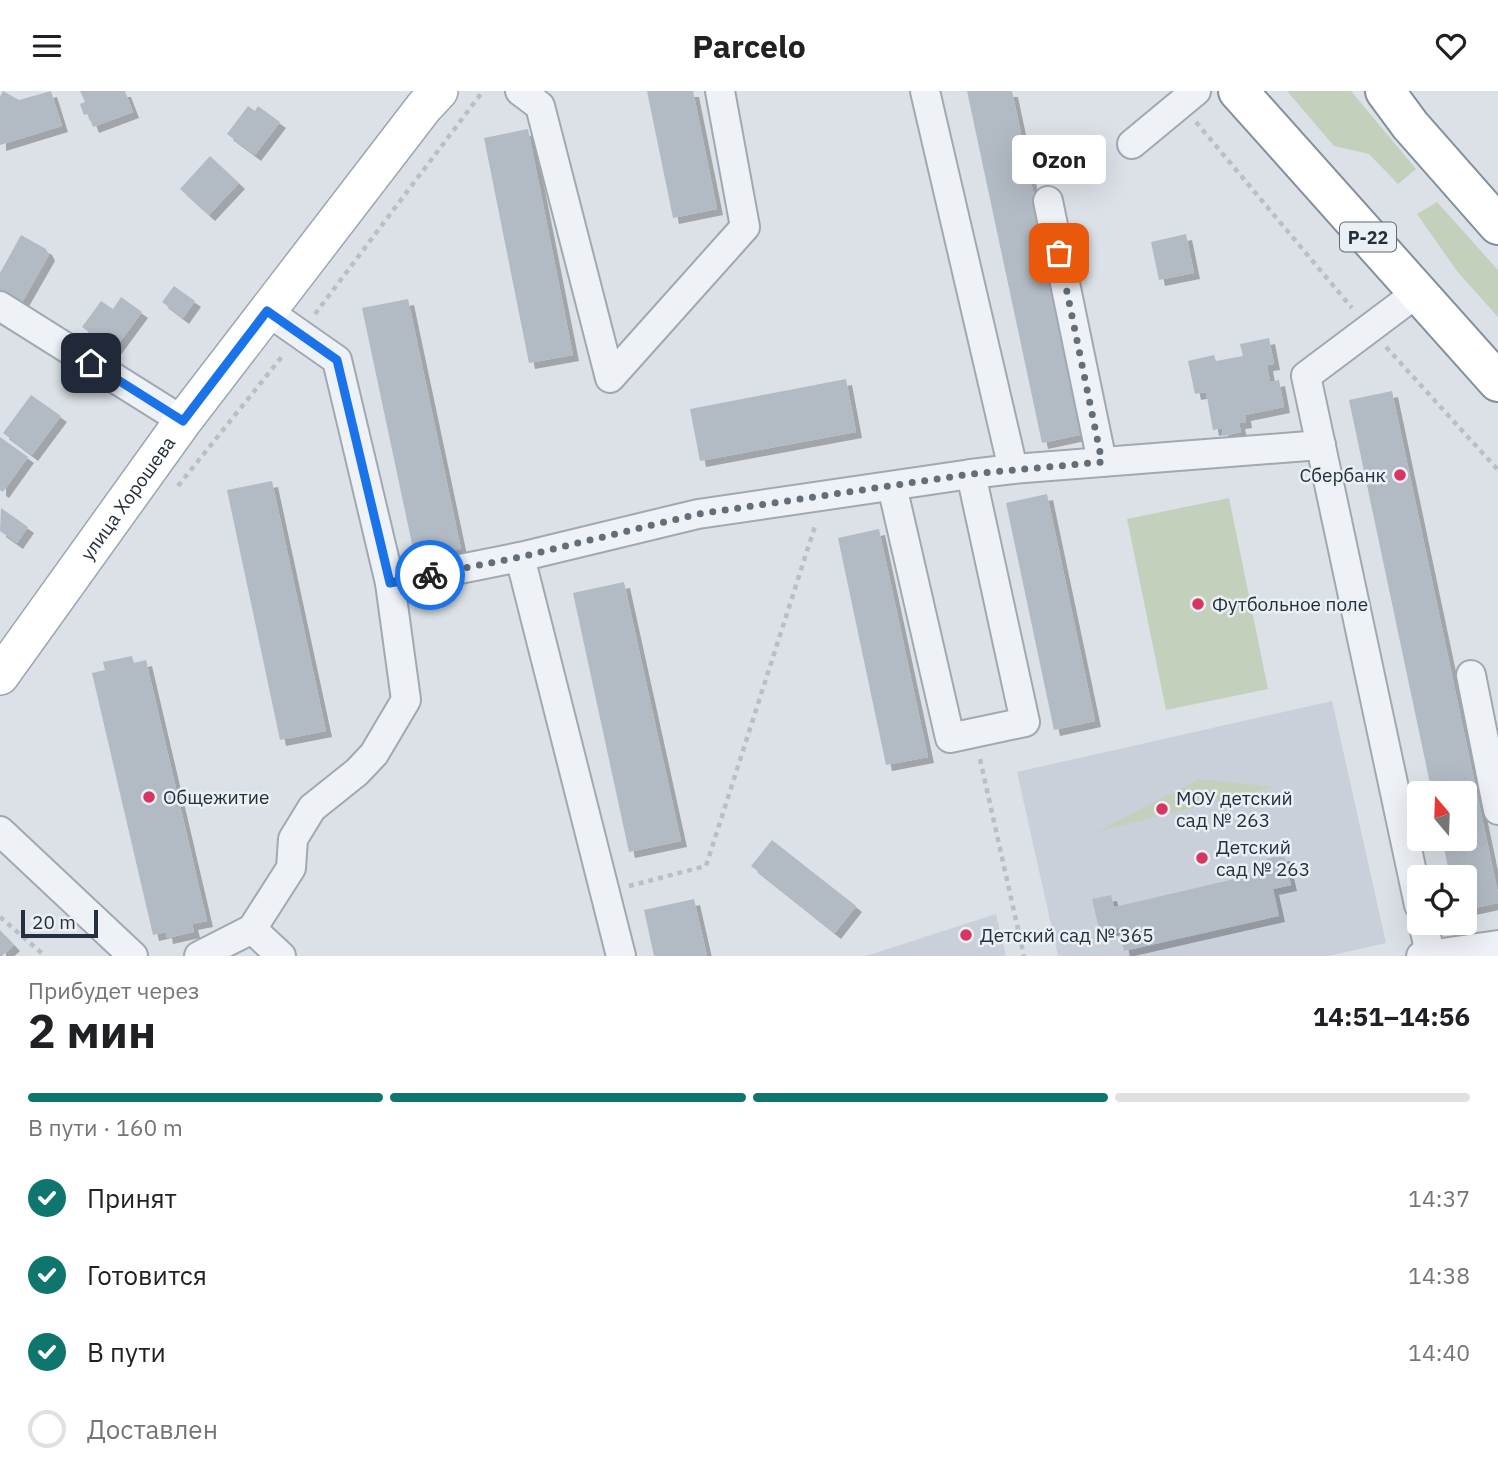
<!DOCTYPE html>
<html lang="ru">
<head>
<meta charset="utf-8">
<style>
  :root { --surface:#fff; --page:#f2f2f2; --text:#202124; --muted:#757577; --line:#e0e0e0; --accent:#0f766e }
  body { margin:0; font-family:"IBM Plex Sans",sans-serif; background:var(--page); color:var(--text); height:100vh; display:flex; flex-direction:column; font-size:26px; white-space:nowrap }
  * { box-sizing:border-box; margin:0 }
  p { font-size:23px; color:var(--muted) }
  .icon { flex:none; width:38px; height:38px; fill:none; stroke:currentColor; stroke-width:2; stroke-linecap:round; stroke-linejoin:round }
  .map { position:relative; height:865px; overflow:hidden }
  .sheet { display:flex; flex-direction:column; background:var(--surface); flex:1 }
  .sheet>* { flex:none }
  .needle { width:46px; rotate:341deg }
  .tools { position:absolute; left:1407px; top:690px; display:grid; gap:14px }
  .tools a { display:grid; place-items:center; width:70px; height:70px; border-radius:7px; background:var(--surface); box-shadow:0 7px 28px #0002; font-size:35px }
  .scale { position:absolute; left:21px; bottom:18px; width:77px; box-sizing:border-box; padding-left:7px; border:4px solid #24303d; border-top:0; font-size:19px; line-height:24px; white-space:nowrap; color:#24303d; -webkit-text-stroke:5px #eaf0f4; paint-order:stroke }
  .pin { position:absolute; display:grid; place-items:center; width:60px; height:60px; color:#fff; margin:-30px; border-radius:14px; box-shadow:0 4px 10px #0006 }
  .courier { position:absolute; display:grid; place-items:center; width:70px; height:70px; margin:-35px; border:5px solid #1a73e8; border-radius:50%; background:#fff; color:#222; box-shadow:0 2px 9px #0007 }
  .bubble { position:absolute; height:49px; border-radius:7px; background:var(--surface); box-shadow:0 7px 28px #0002; font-size:23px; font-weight:800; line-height:49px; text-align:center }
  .overview em { font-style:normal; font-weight:800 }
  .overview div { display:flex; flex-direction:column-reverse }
  .overview { display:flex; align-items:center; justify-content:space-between; height:119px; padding:0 28px }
  h1 { font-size:46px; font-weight:800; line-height:52px }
  .bar { display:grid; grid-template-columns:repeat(4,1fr); gap:10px 7px; align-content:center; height:84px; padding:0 28px }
  .bar i { height:9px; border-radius:5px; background:var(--line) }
  .bar .active { background:var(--accent) }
  .bar p { grid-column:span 4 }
  ol { padding:0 28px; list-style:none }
  li { display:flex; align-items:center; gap:21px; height:77px }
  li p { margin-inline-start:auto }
  li .icon { padding:7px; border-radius:50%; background:var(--accent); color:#fff; stroke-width:4 }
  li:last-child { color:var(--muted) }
  li i { width:38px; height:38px; border:4px solid var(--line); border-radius:50% }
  header { display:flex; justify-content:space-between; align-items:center; height:91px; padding:0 28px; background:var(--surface); font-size:32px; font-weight:800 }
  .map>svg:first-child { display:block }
</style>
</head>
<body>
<header><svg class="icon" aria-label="menu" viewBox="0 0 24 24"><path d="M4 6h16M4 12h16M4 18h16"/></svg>Parcelo<svg class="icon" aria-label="heart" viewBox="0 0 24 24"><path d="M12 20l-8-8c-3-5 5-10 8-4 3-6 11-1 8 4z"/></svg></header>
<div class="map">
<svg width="1498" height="865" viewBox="0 0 1498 865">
  <defs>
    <filter id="shadow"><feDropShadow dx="6" dy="6" stdDeviation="0" flood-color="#0004"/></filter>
  </defs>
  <rect width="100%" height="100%" fill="#dbe1e7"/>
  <g fill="#c9d0d9">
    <polygon points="1332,610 1386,852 1329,865 1058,865 1017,681"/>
    <polygon points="996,823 1006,865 866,865"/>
  </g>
  <g fill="#c3d1bc">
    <polygon points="1287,0 1351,0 1416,78 1398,93 1369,63 1334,55"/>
    <polygon points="1437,111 1498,179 1498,226 1457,180 1417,123"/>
    <polygon points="1229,407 1268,598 1166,619 1127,428"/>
    <polygon points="1199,688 1275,696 1096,741"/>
  </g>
  <g fill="#b2bbc4" filter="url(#shadow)">
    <polygon points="3,0 19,9 51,0 62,35 0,54 0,6"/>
    <polygon points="80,0 125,0 133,21 93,36 88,23 84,24 80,13 85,11"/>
    <polygon points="647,0 693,0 717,118 673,127"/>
    <polygon points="967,0 1012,0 1084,343 1042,352"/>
    <polygon points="248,15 255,20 258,15 280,31 255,64 227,43"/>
    <polygon points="528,38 573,264 529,272 484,47"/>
    <polygon points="210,65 239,92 209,124 180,98"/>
    <polygon points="1186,143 1194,182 1159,189 1151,151"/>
    <polygon points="21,144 46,158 49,164 21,213 0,202 0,182"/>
    <polygon points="174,195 195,210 183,227 162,211"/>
    <polygon points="121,206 142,221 114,259 82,236 101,210 113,218"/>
    <polygon points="408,208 461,458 415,467 362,217"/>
    <polygon points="1269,247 1274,273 1267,274 1270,291 1279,289 1284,316 1245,324 1246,331 1239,332 1241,341 1223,345 1222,337 1213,339 1206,301 1195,303 1188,270 1214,264 1216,270 1243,265 1240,253"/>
    <polygon points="846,288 856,341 700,370 690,318"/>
    <polygon points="1392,300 1498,802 1498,812 1465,819 1465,786 1450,786 1442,747 1465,747 1465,702 1432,702 1349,309"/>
    <polygon points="31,304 61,325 32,364 3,342"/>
    <polygon points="0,346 28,366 3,401 0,399"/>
    <polygon points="272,390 326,640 280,649 227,399"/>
    <polygon points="1047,403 1095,630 1054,639 1006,412"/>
    <polygon points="1,417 28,436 17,452 0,440"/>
    <polygon points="879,438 928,666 886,674 838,447"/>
    <polygon points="624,491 681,750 629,761 573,502"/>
    <polygon points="132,565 134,572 146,569 207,830 192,833 194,841 167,847 166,841 153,844 92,582 105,579 103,571"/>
    <polygon points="772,749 856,815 835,842 751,775"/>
    <polygon points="1284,764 1291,794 1273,798 1279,825 1124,860 1119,837 1100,842 1092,808 1111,804 1114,816 1269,780 1266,768"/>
    <polygon points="694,808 707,865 654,865 644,819"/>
    <polygon points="0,839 14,854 2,865 0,865"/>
  </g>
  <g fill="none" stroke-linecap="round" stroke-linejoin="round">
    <g stroke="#a0a8b1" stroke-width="32">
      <g id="minor">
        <polyline points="520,0 540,15 610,287 745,136 720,0"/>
        <polyline points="925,0 1013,378"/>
        <polyline points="1132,53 1196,0"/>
        <polyline points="1048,110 1102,371"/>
        <polyline points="1418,201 1306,285 1419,814"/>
        <polyline points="0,215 183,330"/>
        <polyline points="892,395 950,647 1025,631 971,383"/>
        <polyline points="390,492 520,466"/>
        <polyline points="1471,584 1498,719"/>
        <polyline points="0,740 133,865"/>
        <polyline points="1423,831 1430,863"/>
        <polyline points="252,838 281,865"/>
        <polyline points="199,865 252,838 291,777 293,748 312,717 357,681 374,663 406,609 390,492 337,269 267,220"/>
        <polyline points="621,865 520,466 698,423 971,383 1013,378 1321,354"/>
        <polyline points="1421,865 1498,854"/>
      </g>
    </g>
    <g stroke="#9aa7b3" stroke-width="40">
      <g id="major">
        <path id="s1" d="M0,585L183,330L424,16L439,0"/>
      </g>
    </g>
    <g stroke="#82909e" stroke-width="42">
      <g id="highway">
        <polyline points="1238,0 1498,291"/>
        <polyline points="1385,0 1410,34 1498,134"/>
      </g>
    </g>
    <g stroke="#b9bfc5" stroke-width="4.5" stroke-dasharray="5 5" stroke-linecap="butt">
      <polyline points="1196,31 1352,217"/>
      <polyline points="315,223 483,0"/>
      <polyline points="1386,256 1498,379"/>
      <polyline points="178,395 284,263"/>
      <polyline points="980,668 1024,865"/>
      <polyline points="629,795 706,775 816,432"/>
      <polyline points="0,826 45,865"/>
    </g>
    <use href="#minor" stroke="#eef1f5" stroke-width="28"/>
    <use href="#major" stroke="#fff" stroke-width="37"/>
    <use href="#highway" stroke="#fff" stroke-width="38"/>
  </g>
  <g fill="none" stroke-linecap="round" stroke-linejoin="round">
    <polyline stroke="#646e78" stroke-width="7" stroke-dasharray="0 12.6" points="430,484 520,466 698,423 971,383 1102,371 1059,162"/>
    <polyline stroke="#1a73e8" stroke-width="9" points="91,272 183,330 267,220 337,269 390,492 430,484"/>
  </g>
  <g fill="#d63661" stroke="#eaf0f4" stroke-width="2.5">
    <circle cx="1400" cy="384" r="7"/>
    <circle cx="1198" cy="513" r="7"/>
    <circle cx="149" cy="706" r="7"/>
    <circle cx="1162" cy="718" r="7"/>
    <circle cx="1202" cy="767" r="7"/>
    <circle cx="966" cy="844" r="7"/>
  </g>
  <g text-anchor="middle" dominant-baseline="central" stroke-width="5" stroke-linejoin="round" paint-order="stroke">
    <rect fill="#eaf0f4" stroke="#5f6a74" stroke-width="2" x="1340" y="131.5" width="56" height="29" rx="5"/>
    <g font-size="18" font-weight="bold" fill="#24303d">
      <text x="1368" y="146">Р-22</text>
    </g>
    <g font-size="19" fill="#24303d" stroke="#eaf0f4" text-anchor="start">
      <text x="1386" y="384" text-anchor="end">Сбербанк</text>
      <text x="1212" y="513">Футбольное поле</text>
      <text x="163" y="706">Общежитие</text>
      <text x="1176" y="707">МОУ детский<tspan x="1176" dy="22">сад № 263</tspan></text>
      <text x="1216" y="756">Детский<tspan x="1216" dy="22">сад № 263</tspan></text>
      <text x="980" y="844">Детский сад № 365</text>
    </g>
    <g font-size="19" fill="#24303d" stroke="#eaf0f4">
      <text stroke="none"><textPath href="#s1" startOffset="219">улица Хорошева</textPath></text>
    </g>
  </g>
</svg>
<div class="tools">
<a><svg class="needle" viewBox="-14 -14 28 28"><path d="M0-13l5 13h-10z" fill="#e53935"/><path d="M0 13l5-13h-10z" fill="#757577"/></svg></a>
<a><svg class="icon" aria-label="locate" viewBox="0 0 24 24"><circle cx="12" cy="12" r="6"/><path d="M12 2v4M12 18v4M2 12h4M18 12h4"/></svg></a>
</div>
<div class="scale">20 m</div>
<div class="pin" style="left:1059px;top:162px;background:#ea580c"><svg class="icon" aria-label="bag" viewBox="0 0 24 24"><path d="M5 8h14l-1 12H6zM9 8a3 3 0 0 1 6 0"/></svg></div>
<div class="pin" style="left:91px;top:272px;background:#1f2937"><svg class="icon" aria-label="home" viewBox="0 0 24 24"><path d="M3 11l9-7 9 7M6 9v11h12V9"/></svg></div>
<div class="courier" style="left:430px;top:484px"><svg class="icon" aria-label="bike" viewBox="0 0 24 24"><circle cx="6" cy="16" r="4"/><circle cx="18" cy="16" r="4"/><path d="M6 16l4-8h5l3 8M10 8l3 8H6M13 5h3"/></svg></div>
<div class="bubble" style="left:1012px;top:44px;width:94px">Ozon</div>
</div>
<section class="sheet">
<div class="overview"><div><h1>2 мин</h1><p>Прибудет через</p></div><em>14:51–14:56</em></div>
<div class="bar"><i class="active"></i><i class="active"></i><i class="active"></i><i></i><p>В пути · 160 m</p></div>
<ol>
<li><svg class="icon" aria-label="check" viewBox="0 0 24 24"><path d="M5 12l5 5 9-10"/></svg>Принят<p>14:37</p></li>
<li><svg class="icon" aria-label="check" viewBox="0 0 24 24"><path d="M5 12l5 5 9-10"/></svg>Готовится<p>14:38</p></li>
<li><svg class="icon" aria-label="check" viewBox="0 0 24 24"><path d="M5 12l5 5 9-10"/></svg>В пути<p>14:40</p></li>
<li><i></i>Доставлен</li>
</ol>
</section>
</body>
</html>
